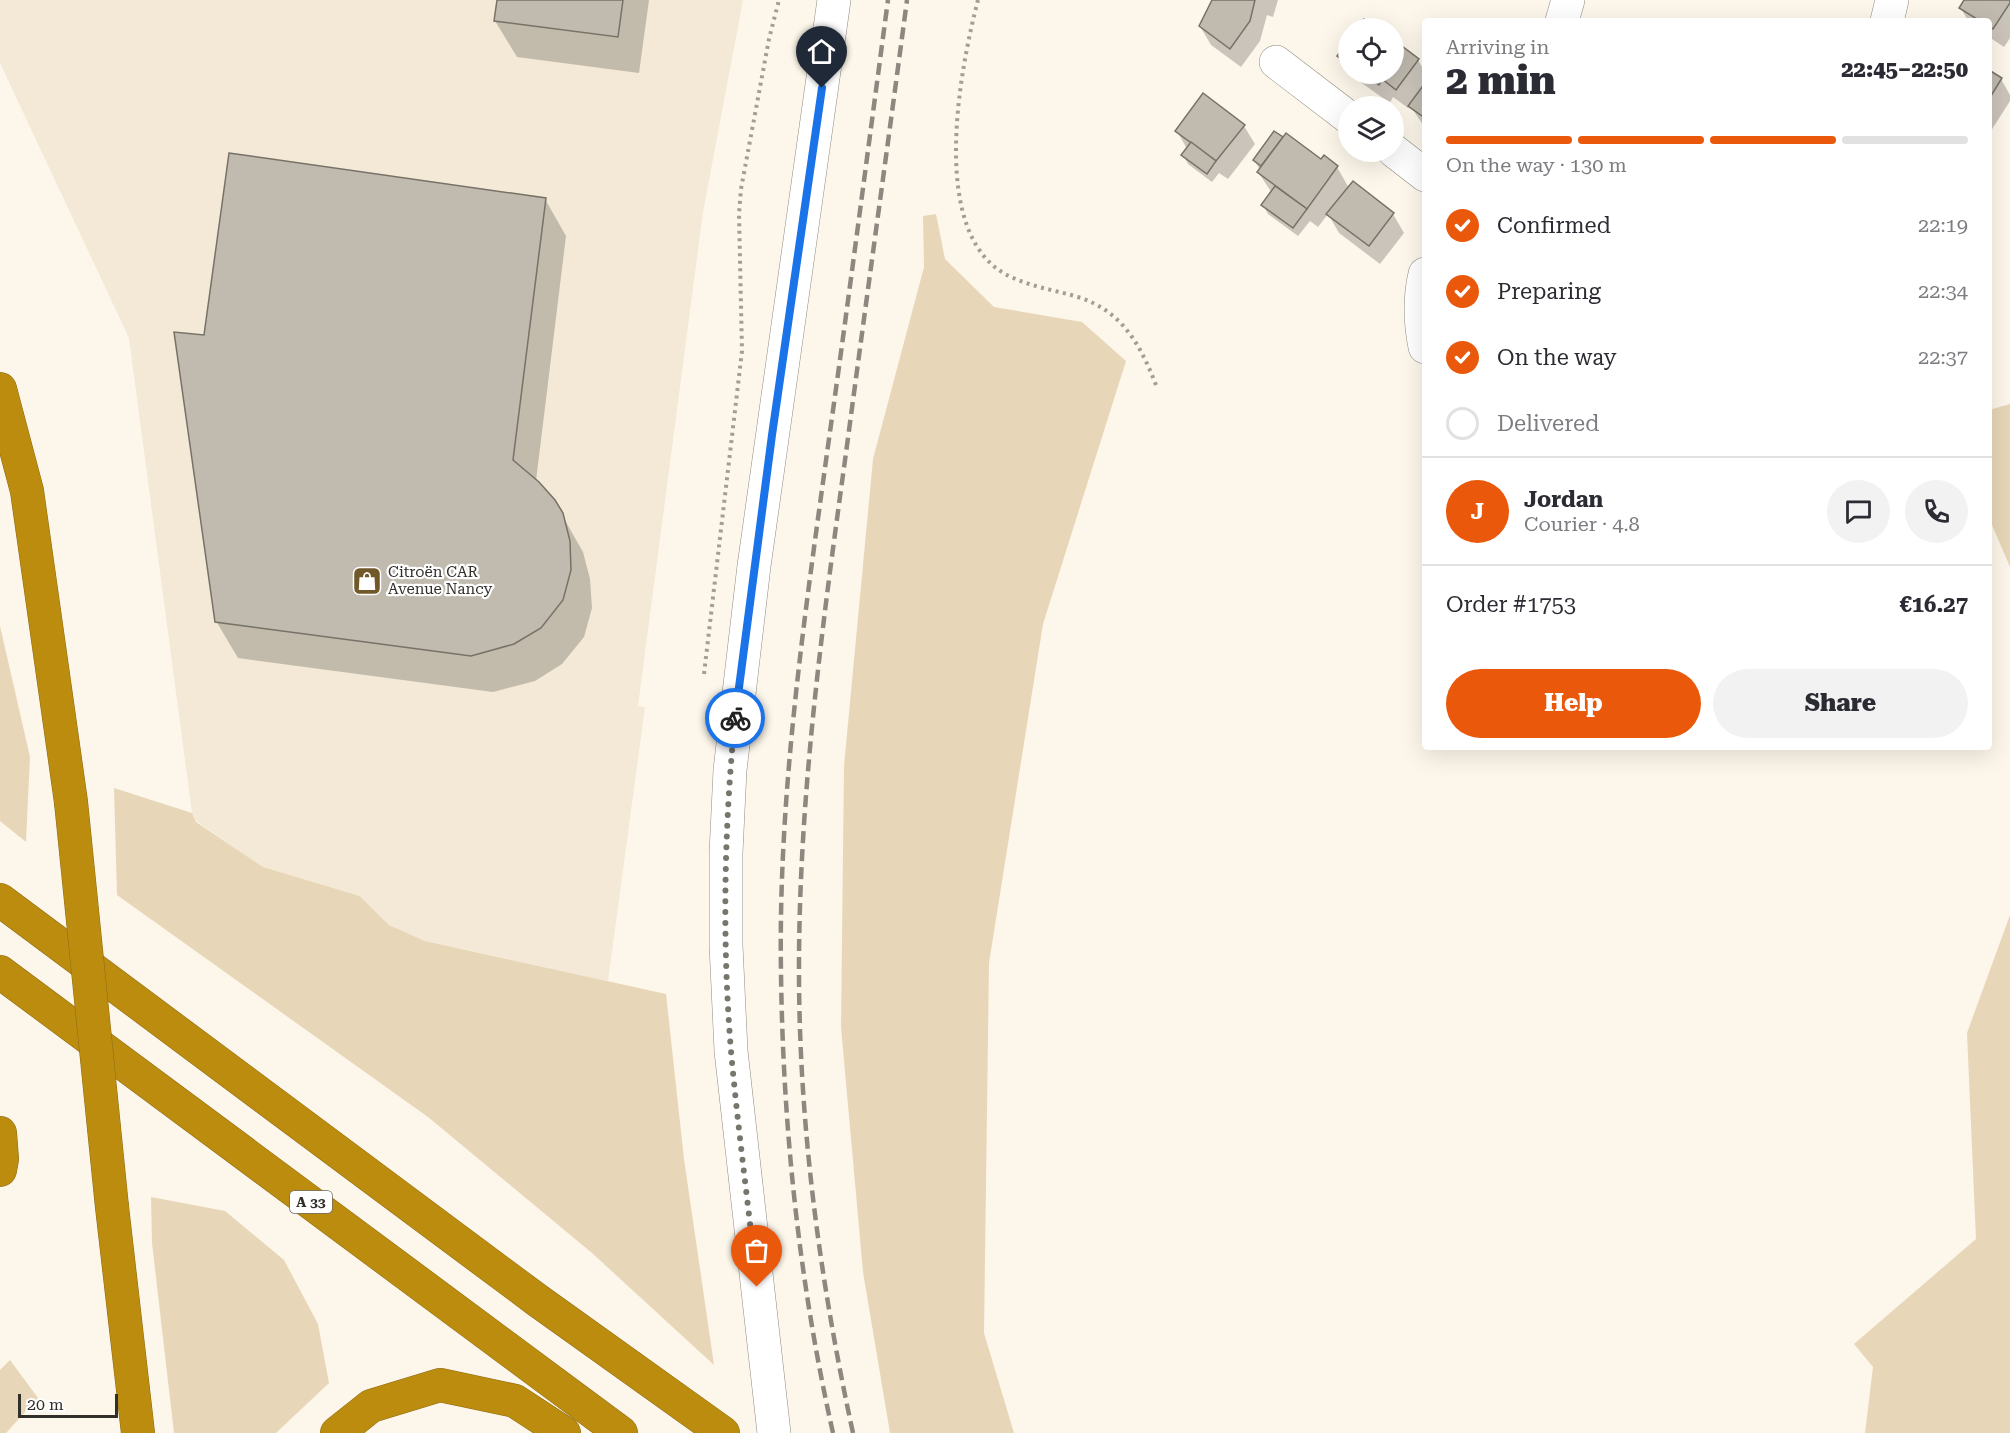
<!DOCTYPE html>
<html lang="en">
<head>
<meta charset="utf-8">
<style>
  :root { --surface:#fff; --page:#f2f2f3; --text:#2b2b33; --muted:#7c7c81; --line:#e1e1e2; --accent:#ea580c }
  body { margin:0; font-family:"Roboto Serif",serif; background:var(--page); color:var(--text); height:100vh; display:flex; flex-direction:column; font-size:22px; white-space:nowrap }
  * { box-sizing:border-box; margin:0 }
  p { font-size:20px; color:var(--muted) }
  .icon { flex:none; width:33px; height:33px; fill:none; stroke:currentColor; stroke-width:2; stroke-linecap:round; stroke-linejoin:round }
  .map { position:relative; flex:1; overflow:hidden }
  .panel { position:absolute; left:1422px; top:18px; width:570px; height:732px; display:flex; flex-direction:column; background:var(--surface); border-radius:6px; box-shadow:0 6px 24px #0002 }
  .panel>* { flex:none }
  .tools { position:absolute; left:1338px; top:18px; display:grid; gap:12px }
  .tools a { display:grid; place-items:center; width:66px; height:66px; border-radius:50%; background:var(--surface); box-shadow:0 6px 24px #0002; font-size:30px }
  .scale { position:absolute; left:18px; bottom:15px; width:100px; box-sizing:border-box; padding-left:6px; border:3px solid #312f2a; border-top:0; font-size:16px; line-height:21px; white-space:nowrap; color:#312f2a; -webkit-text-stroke:4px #fff; paint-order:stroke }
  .pin { position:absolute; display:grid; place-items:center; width:51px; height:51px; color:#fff; margin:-62px -26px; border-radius:50% 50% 50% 0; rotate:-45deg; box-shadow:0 0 6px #0007 }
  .pin .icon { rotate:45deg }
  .courier { position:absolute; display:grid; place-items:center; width:60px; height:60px; margin:-30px; border:4px solid #1a73e8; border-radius:50%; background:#fff; color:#222; box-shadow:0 2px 8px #0007 }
  .head em { font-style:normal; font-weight:800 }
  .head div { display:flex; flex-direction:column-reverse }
  .head { display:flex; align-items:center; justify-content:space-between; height:102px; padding:0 24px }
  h1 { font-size:39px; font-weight:800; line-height:45px }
  .bar { display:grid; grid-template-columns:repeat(4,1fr); gap:9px 6px; align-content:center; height:72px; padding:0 24px }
  .bar i { height:8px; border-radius:4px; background:var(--line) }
  .bar .active { background:var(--accent) }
  .bar p { grid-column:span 4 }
  .line { display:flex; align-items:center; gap:15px; padding:0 24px; border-top:2px solid var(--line) }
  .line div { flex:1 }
  .round { display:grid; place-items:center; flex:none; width:63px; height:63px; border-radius:32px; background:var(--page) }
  ol { padding:0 24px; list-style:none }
  li { display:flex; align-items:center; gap:18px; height:66px }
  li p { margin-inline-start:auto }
  li .icon { padding:6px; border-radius:50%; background:var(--accent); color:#fff; stroke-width:4 }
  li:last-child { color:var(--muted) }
  li i { width:33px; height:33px; border:3px solid var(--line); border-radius:50% }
  .button { display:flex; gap:12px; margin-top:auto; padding:12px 24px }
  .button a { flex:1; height:69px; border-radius:36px; background:var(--accent); color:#fff; font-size:24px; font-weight:800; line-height:69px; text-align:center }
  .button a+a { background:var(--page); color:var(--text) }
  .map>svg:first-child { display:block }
</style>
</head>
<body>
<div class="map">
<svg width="2010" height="1433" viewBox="0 0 2010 1433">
  <rect width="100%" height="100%" fill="#fdf6ea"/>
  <polygon fill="#f3e9d6" points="0,0 743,0 703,212 638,706 645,707 608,981 425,941 389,925 360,896 263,867 196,821 192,813 129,338 0,63"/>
  <g fill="#e7d7b8">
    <polygon points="936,214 945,259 994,307 1082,322 1126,361 1043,624 989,963 984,1333 1014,1433 890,1433 863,1272 841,1027 844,766 873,459 924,267 923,216"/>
    <polygon points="2010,404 2010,567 1989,518 1989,410"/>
    <polygon points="0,626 30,757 26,842 0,821"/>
    <polygon points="114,788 192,813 196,822 263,867 360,896 389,925 425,941 666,994 684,1159 714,1365 592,1253 428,1117 117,895"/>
    <polygon points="2010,915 2010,1433 1865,1433 1873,1367 1854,1344 1976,1239 1967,1033"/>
    <polygon points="151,1197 225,1211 284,1260 318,1324 329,1383 276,1433 174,1433 152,1243"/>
    <polygon points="10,1360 38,1398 6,1433 0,1433 0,1370"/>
  </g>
  <g fill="#0003">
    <polygon points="498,0 649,0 639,73 517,57 495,21"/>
    <polygon points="1214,0 1278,0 1273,17 1267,15 1260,41 1241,67 1211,45 1200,26"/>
    <polygon points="1966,0 2010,0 2010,38 2004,47 1989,37 1989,21 1968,21 1961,8"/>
    <polygon points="1394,42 1418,60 1425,72 1425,128 1410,105 1408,108 1393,97 1390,103 1349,74 1394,74"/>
    <polygon points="1348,43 1348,72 1339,56"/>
    <polygon points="1989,72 2001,79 2010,95 2010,101 1989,134"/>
    <polygon points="1244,126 1255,144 1228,179 1219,173 1212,182 1188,164 1183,155 1187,149 1177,131"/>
    <polygon points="1275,133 1321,161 1337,167 1349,188 1393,214 1404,233 1380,264 1339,233 1328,214 1318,227 1310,221 1298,236 1268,214 1263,205 1272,193 1258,172 1260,170 1254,160"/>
    <polygon points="545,199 566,236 536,481 554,501 583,552 590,579 592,608 584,637 562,664 535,681 493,692 238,658 216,621 205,336"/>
  </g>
  <g fill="#c0baaf" stroke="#777267" stroke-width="1.5">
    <polygon points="497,0 623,0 618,37 494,21"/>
    <polygon points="1212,0 1255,0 1250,21 1230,49 1199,26"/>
    <polygon points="1964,0 2010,0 2010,3 1993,29 1989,26 1989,21 1980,21 1959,8"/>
    <polygon points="1364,19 1377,28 1357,28"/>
    <polygon points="1348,40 1348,64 1337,56"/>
    <polygon points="1394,40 1419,59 1396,90 1382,79 1379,85 1363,74 1394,74"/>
    <polygon points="1989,70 2002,78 1989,99"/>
    <polygon points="1425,83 1425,118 1408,106"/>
    <polygon points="1203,93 1245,125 1216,161 1175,131"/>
    <polygon points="1274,131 1283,137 1261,166 1253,160"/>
    <polygon points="1286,133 1321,159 1324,155 1338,166 1307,209 1257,172"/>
    <polygon points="1191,142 1216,161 1207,174 1181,155"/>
    <polygon points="229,153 546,198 513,460 539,482 555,500 563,513 570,541 571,570 563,600 541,628 514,644 471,656 215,622 174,332 204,335"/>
    <polygon points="1353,181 1394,213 1369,246 1326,214"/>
    <polygon points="1275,186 1307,209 1293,228 1261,205"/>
  </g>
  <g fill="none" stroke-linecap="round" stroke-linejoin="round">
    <g stroke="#918b80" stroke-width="34">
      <g id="street">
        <polyline points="1562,21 1568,0"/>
        <polyline points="1887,21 1892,0"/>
        <polyline points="1276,62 1348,117"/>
        <polyline points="1394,151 1425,175"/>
        <path d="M1425,274C1419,299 1420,322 1425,347"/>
      </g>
    </g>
    <g stroke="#918b80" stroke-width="34">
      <polyline id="secondary" points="774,1433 731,1051 726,945 726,853 730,770 754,566 834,0"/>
    </g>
    <g stroke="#8b6b18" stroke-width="34">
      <g id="highway">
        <polyline points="0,389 27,491 71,802"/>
        <polyline points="0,900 537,1300 723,1433"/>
        <polyline points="0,972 621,1433"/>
        <polyline points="0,1133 2,1159 0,1170"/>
        <polyline points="112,1207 138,1433"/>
        <polyline points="337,1433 371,1406 440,1385 515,1401 564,1433"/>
      </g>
    </g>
    <g stroke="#a39e95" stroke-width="4" stroke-dasharray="3 4.5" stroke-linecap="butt">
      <path d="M978,0C960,69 927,236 1009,276C1031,287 1055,290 1078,297C1122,311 1140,344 1156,385"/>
      <polyline points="704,674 742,351 739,214 741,189 769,39 779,0"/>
    </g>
    <use href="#street" stroke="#fff" stroke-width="33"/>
    <use href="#secondary" stroke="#fff" stroke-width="33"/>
    <use href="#highway" stroke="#bc8c0e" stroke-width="33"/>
    <g stroke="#8c877f" stroke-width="4.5" stroke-dasharray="12 6" stroke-linecap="butt">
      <path d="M833,1433C799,1282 783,1128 781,973C778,796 804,620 828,446C849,297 868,149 888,0"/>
      <path d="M853,1433C819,1277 798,1118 799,958C800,789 823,620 846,453C866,302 887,151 907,0"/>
    </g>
    <g stroke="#8b6b18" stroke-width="34" stroke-linecap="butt">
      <polyline id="highway-bridge" points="71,802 112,1207"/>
    </g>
    <use href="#highway-bridge" stroke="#bc8c0e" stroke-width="33"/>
  </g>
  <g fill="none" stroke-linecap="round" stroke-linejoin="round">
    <path stroke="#78756d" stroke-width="6" stroke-dasharray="0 10.8" d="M735,718C724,829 722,941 731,1051C738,1130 749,1209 757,1287"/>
    <polyline stroke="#1a73e8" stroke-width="8" points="735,718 772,435 822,88"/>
  </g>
  <defs>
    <g id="shop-square" transform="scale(1.5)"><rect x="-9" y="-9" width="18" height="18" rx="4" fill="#705829" stroke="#fff"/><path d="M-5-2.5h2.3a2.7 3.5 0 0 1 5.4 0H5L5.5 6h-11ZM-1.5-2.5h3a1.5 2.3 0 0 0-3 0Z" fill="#fff"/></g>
  </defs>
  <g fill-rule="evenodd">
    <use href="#shop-square" x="367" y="581"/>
  </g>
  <g text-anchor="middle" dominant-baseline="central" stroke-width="4.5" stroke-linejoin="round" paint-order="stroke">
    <rect fill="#fff" stroke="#6f6d6a" stroke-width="1.5" x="290" y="1191" width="42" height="22" rx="4.5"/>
    <g font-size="14" font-weight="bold" fill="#312f2a">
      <text x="311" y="1202">A 33</text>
    </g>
    <g font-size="15" fill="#312f2a" stroke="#fff" text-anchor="start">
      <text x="388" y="572">Citroën CAR<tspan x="388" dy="17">Avenue Nancy</tspan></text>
    </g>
  </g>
</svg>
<div class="tools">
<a><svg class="icon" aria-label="locate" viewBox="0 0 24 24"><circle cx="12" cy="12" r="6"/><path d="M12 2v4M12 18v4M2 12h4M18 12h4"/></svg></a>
<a><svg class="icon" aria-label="layers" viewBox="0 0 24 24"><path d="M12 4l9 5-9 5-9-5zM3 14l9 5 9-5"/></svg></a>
</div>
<div class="scale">20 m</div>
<div class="pin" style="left:757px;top:1287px;background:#ea580c"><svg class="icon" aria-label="bag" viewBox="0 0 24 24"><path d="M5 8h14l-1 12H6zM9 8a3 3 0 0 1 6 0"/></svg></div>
<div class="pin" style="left:822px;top:88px;background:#1f2937"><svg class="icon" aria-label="home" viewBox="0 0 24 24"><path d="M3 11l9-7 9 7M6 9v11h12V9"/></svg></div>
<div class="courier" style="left:735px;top:718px"><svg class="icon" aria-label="bike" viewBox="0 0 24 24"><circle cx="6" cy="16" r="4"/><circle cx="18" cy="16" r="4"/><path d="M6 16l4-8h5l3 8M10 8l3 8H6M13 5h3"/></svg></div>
<section class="panel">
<div class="head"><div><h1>2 min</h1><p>Arriving in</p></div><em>22:45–22:50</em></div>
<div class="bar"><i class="active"></i><i class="active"></i><i class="active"></i><i></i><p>On the way · 130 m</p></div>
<ol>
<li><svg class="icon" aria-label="check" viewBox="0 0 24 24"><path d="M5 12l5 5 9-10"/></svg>Confirmed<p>22:19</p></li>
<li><svg class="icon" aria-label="check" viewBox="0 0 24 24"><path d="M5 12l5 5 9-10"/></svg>Preparing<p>22:34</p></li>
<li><svg class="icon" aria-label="check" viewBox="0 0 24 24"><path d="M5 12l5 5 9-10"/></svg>On the way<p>22:37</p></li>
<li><i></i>Delivered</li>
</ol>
<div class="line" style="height:108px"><b class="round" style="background:var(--accent);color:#fff">J</b><div><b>Jordan</b><p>Courier · 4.8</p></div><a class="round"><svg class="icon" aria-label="chat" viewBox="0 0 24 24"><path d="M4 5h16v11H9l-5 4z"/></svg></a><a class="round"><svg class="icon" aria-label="phone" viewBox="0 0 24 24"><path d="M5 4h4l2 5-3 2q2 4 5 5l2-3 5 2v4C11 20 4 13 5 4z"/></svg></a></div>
<div class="line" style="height:78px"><div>Order #1753</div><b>€16.27</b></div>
<div class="button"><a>Help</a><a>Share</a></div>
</section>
</div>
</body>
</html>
